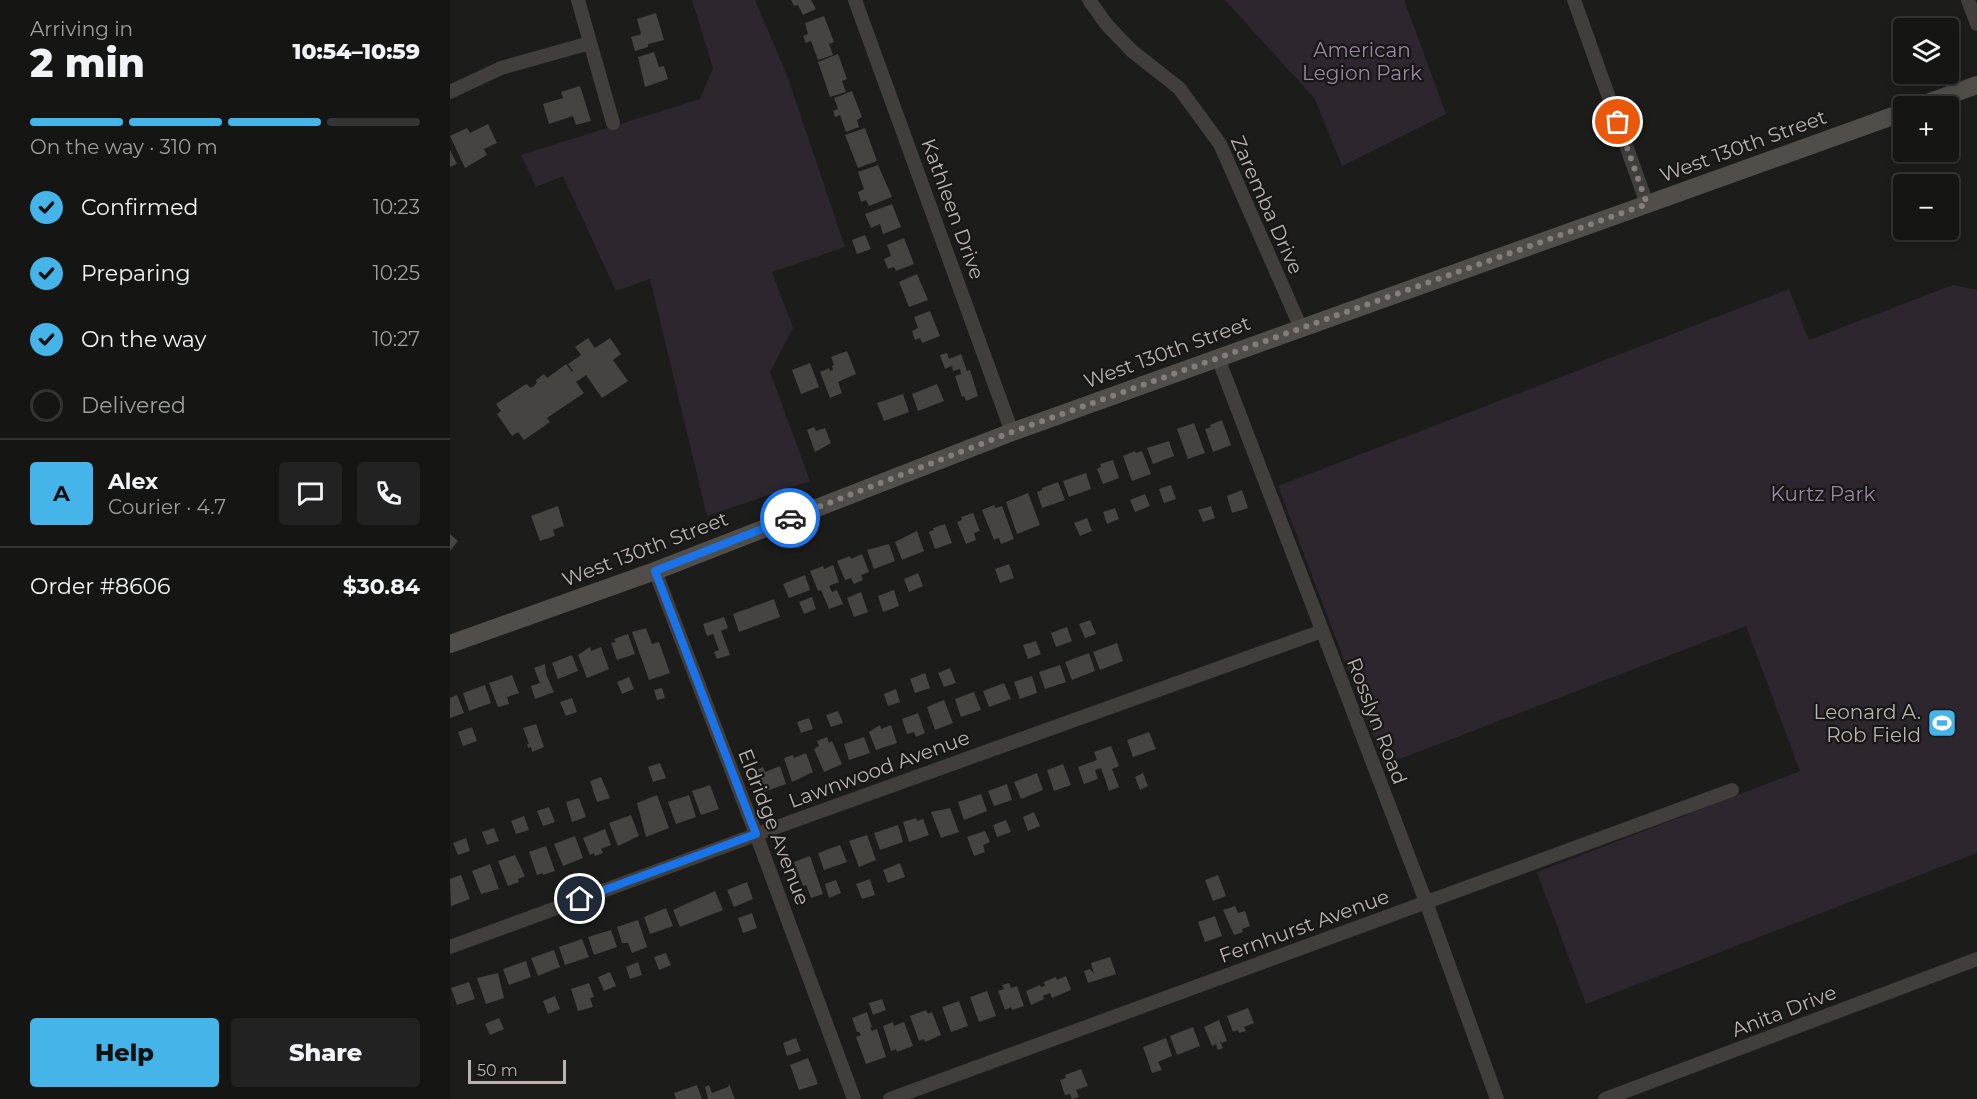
<!DOCTYPE html>
<html lang="en">
<head>
<meta charset="utf-8">
<style>
  :root { --surface:#151514; --page:#222; --text:#f1f3f6; --muted:#9d9fa0; --line:#343434; --accent:#45b4e9 }
  body { margin:0; font-family:Montserrat,sans-serif; background:var(--page); color:var(--text); height:100vh; display:flex; flex-direction:column; font-size:22px; white-space:nowrap }
  * { box-sizing:border-box; margin:0 }
  p { font-size:20px; color:var(--muted) }
  .icon { flex:none; width:33px; height:33px; fill:none; stroke:currentColor; stroke-width:2; stroke-linecap:round; stroke-linejoin:round }
  .map { position:relative; flex:1; overflow:hidden }
  .sheet { display:flex; flex-direction:column; background:var(--surface); width:450px }
  .sheet>* { flex:none }
  .tools { position:absolute; left:1443px; top:18px; display:grid; gap:12px }
  .tools a { display:grid; place-items:center; width:66px; height:66px; border-radius:6px; background:var(--surface); box-shadow:0 3px 9px #0003,0 0 0 2px var(--line); font-size:30px }
  .scale { position:absolute; left:18px; bottom:15px; width:98px; box-sizing:border-box; padding-left:6px; border:3px solid #bbb2ad; border-top:0; font-size:16px; line-height:21px; white-space:nowrap; color:#bbb2ad; -webkit-text-stroke:4px #171715; paint-order:stroke }
  .pin { position:absolute; display:grid; place-items:center; width:51px; height:51px; color:#fff; margin:-26px; border:3px solid #fff; border-radius:50%; box-shadow:0 2px 6px #0007 }
  .courier { position:absolute; display:grid; place-items:center; width:60px; height:60px; margin:-30px; border:4px solid #1a73e8; border-radius:50%; background:#fff; color:#222; box-shadow:0 2px 8px #0007 }
  .summary em { font-style:normal; font-weight:800 }
  .summary div { display:flex; flex-direction:column-reverse }
  .summary { display:flex; align-items:center; justify-content:space-between; height:102px; padding:0 30px }
  h1 { font-size:39px; font-weight:800; line-height:45px }
  .bar { display:grid; grid-template-columns:repeat(4,1fr); gap:9px 6px; align-content:center; height:72px; padding:0 30px }
  .bar i { height:8px; border-radius:4px; background:var(--line) }
  .bar .on { background:var(--accent) }
  .bar p { grid-column:span 4 }
  .line { display:flex; align-items:center; gap:15px; padding:0 30px; border-top:2px solid var(--line) }
  .line div { flex:1 }
  .round { display:grid; place-items:center; flex:none; width:63px; height:63px; border-radius:6px; background:var(--page) }
  ol { padding:0 30px; list-style:none }
  li { display:flex; align-items:center; gap:18px; height:66px }
  li p { margin-inline-start:auto }
  li .icon { padding:6px; border-radius:50%; background:var(--accent); color:#111; stroke-width:4 }
  li:last-child { color:var(--muted) }
  li i { width:33px; height:33px; border:3px solid var(--line); border-radius:50% }
  .cta { display:flex; gap:12px; margin-top:auto; padding:12px 30px }
  .cta a { flex:1; height:69px; border-radius:6px; background:var(--accent); color:#111; font-size:24px; font-weight:800; line-height:69px; text-align:center }
  .cta a+a { background:var(--page); color:var(--text) }
  main { display:flex; flex:1; min-height:0 }
  .map>svg:first-child { display:block }
</style>
</head>
<body>
<main>
<section class="sheet">
<div class="summary"><div><h1>2 min</h1><p>Arriving in</p></div><em>10:54–10:59</em></div>
<div class="bar"><i class="on"></i><i class="on"></i><i class="on"></i><i></i><p>On the way · 310 m</p></div>
<ol>
<li><svg class="icon" aria-label="check" viewBox="0 0 24 24"><path d="M5 12l5 5 9-10"/></svg>Confirmed<p>10:23</p></li>
<li><svg class="icon" aria-label="check" viewBox="0 0 24 24"><path d="M5 12l5 5 9-10"/></svg>Preparing<p>10:25</p></li>
<li><svg class="icon" aria-label="check" viewBox="0 0 24 24"><path d="M5 12l5 5 9-10"/></svg>On the way<p>10:27</p></li>
<li><i></i>Delivered</li>
</ol>
<div class="line" style="height:108px"><b class="round" style="background:var(--accent);color:#111">A</b><div><b>Alex</b><p>Courier · 4.7</p></div><a class="round"><svg class="icon" aria-label="chat" viewBox="0 0 24 24"><path d="M4 5h16v11H9l-5 4z"/></svg></a><a class="round"><svg class="icon" aria-label="phone" viewBox="0 0 24 24"><path d="M5 4h4l2 5-3 2q2 4 5 5l2-3 5 2v4C11 20 4 13 5 4z"/></svg></a></div>
<div class="line" style="height:78px"><div>Order #8606</div><b>$30.84</b></div>
<div class="cta"><a>Help</a><a>Share</a></div>
</section>
<div class="map">
<svg width="1527" height="1099" viewBox="0 0 1527 1099">
  <rect width="100%" height="100%" fill="#1c1c1a"/>
  <g fill="#2d262f">
    <polygon points="242,0 305,0 338,78 395,247 322,272 343,328 320,372 360,481 257,516 200,279 166,291 113,176 86,187 71,155 250,99 263,68"/>
    <polygon points="775,0 954,0 996,114 892,166 865,99"/>
    <polygon points="1503,285 1527,290 1527,853 1136,1004 1087,872 1350,771 1296,626 934,765 828,486 1339,289 1359,340"/>
  </g>
  <g fill="#464441">
    <polygon points="341,0 361,0 366,9 353,15 348,5 344,6"/>
    <polygon points="206,13 214,40 198,44 198,47 185,51 181,37 191,34 187,19"/>
    <polygon points="374,16 384,42 379,44 383,55 368,60 361,41 356,43 353,36 358,34 355,23"/>
    <polygon points="204,52 209,67 214,66 218,79 195,87 188,57"/>
    <polygon points="388,54 397,79 392,81 396,92 380,97 368,62"/>
    <polygon points="130,86 141,121 126,125 123,116 99,124 93,104 113,98 111,92"/>
    <polygon points="402,91 412,117 407,120 409,127 396,132 390,115 385,117 383,111 388,109 384,98"/>
    <polygon points="38,124 47,143 34,149 37,155 15,168 0,136 17,128 20,133"/>
    <polygon points="415,128 427,161 408,168 395,135"/>
    <polygon points="0,150 7,164 0,167"/>
    <polygon points="428,165 442,197 419,206 416,200 411,202 408,192 414,189 408,172"/>
    <polygon points="442,204 451,227 433,234 430,224 421,228 415,214"/>
    <polygon points="415,235 421,249 407,254 402,240"/>
    <polygon points="454,238 464,264 446,271 444,267 438,269 434,259 441,256 437,245"/>
    <polygon points="467,274 478,300 459,307 449,282"/>
    <polygon points="480,311 490,336 472,343 470,338 465,340 462,331 468,328 464,317"/>
    <polygon points="138,338 145,348 160,338 171,354 163,360 178,381 152,398 136,375 126,382 134,393 97,418 100,422 74,440 68,432 62,436 47,414 51,411 46,404 76,384 81,388 87,383 86,380 94,374 97,378 116,364 122,372 123,371 118,364 131,355 125,347"/>
    <polygon points="397,351 406,374 388,382 392,393 380,398 370,372 379,368 380,371 383,370 382,366 384,365 381,357"/>
    <polygon points="497,353 499,359 511,354 517,371 520,370 528,396 516,401 514,396 512,397 505,376 511,374 510,369 503,371 502,366 495,369 490,355"/>
    <polygon points="360,363 369,387 351,394 342,370"/>
    <polygon points="487,384 494,401 468,411 462,394"/>
    <polygon points="453,394 459,412 434,421 427,403"/>
    <polygon points="772,420 781,445 763,452 755,429 761,427 760,425"/>
    <polygon points="744,423 755,453 738,459 727,429"/>
    <polygon points="364,427 366,431 375,428 381,443 365,452 357,430"/>
    <polygon points="719,441 724,456 703,464 697,448"/>
    <polygon points="685,451 686,453 692,451 701,474 682,481 673,456"/>
    <polygon points="663,460 669,478 653,484 647,469 651,467 650,464"/>
    <polygon points="636,473 641,489 619,497 613,481"/>
    <polygon points="608,482 615,500 592,508 587,492 592,490 592,488"/>
    <polygon points="721,485 726,499 714,503 709,489"/>
    <polygon points="792,490 798,508 782,513 777,496"/>
    <polygon points="578,493 590,525 567,534 556,502"/>
    <polygon points="695,494 700,506 685,512 680,500"/>
    <polygon points="544,505 546,508 552,506 564,539 551,544 549,538 544,540 532,510"/>
    <polygon points="108,506 114,526 103,530 105,536 90,541 81,516"/>
    <polygon points="761,506 765,518 753,522 748,510"/>
    <polygon points="665,508 669,519 657,524 653,512"/>
    <polygon points="523,513 530,531 524,533 526,540 516,544 507,522 512,520 511,517"/>
    <polygon points="637,518 642,531 630,536 624,523"/>
    <polygon points="495,524 502,543 485,549 479,532 484,530 483,528"/>
    <polygon points="467,531 474,551 452,560 445,542"/>
    <polygon points="0,534 8,541 0,551"/>
    <polygon points="439,544 445,561 424,569 417,550"/>
    <polygon points="412,554 419,572 411,575 413,580 404,584 401,578 395,580 387,561 400,556 401,559"/>
    <polygon points="559,564 564,578 550,583 545,569"/>
    <polygon points="383,565 389,582 379,586 382,592 387,590 393,604 379,609 371,590 368,591 360,571 373,566 374,569"/>
    <polygon points="468,573 473,586 459,592 454,579"/>
    <polygon points="355,575 360,590 339,598 333,584"/>
    <polygon points="444,590 449,606 433,612 428,596"/>
    <polygon points="411,592 418,612 404,617 397,598"/>
    <polygon points="362,597 366,609 354,614 349,602"/>
    <polygon points="324,599 330,617 289,632 283,614"/>
    <polygon points="274,617 278,628 271,631 280,655 267,659 264,652 269,650 263,634 257,636 253,624"/>
    <polygon points="640,620 646,634 635,638 629,624"/>
    <polygon points="617,627 622,641 606,647 601,633"/>
    <polygon points="196,628 202,644 209,642 220,673 199,680 182,632"/>
    <polygon points="178,634 185,654 167,660 161,643 166,642 164,639"/>
    <polygon points="586,641 591,654 578,659 573,645"/>
    <polygon points="667,643 673,661 650,670 643,652"/>
    <polygon points="140,647 141,651 151,647 159,669 137,678 128,655"/>
    <polygon points="639,653 645,671 622,680 615,662"/>
    <polygon points="122,655 128,671 108,679 102,663"/>
    <polygon points="95,664 96,674 104,692 85,699 81,686 90,683 84,668"/>
    <polygon points="610,665 616,682 595,689 589,672"/>
    <polygon points="500,668 506,683 494,687 488,673"/>
    <polygon points="475,673 480,688 465,693 460,679"/>
    <polygon points="62,675 69,693 57,697 59,704 48,707 39,683"/>
    <polygon points="582,676 587,693 570,699 564,682"/>
    <polygon points="179,677 184,689 172,694 167,682"/>
    <polygon points="554,683 561,699 539,707 533,691"/>
    <polygon points="35,685 41,703 19,711 13,693"/>
    <polygon points="212,688 215,698 207,700 204,690"/>
    <polygon points="446,689 450,702 438,706 434,694"/>
    <polygon points="524,692 531,710 511,717 505,699"/>
    <polygon points="7,695 14,713 0,718 0,698"/>
    <polygon points="122,698 127,712 116,716 110,702"/>
    <polygon points="494,700 503,723 485,730 477,707"/>
    <polygon points="388,711 393,723 381,727 376,715"/>
    <polygon points="468,713 475,733 466,737 464,732 457,734 452,719"/>
    <polygon points="359,718 363,729 351,733 347,722"/>
    <polygon points="86,724 94,747 82,752 81,747 78,748 77,744 79,744 73,728"/>
    <polygon points="430,725 431,729 441,725 447,743 426,750 419,732"/>
    <polygon points="22,727 27,741 13,746 8,732"/>
    <polygon points="699,732 706,749 683,757 677,740"/>
    <polygon points="377,737 379,743 382,741 392,764 374,772 364,749 369,746 367,741"/>
    <polygon points="414,737 420,753 399,760 394,744"/>
    <polygon points="661,746 669,766 662,769 669,787 659,791 651,768 645,770 648,779 634,784 628,767 647,760 644,752"/>
    <polygon points="356,753 363,772 342,782 334,758 343,755 344,758"/>
    <polygon points="210,763 216,778 203,782 198,767"/>
    <polygon points="613,764 621,785 604,791 597,770"/>
    <polygon points="330,766 336,784 314,792 306,770 313,767 315,772"/>
    <polygon points="587,773 593,790 571,799 564,782"/>
    <polygon points="693,773 698,786 690,790 685,777"/>
    <polygon points="151,777 160,798 147,802 140,781"/>
    <polygon points="557,784 562,800 544,806 538,791"/>
    <polygon points="260,785 269,809 251,815 242,791"/>
    <polygon points="531,794 537,811 514,820 508,802"/>
    <polygon points="207,795 219,828 196,837 187,803"/>
    <polygon points="239,795 246,817 226,824 218,802"/>
    <polygon points="129,798 136,817 122,822 116,802"/>
    <polygon points="99,807 105,822 93,826 87,811"/>
    <polygon points="500,808 509,832 491,838 481,812"/>
    <polygon points="584,812 590,826 578,831 573,817"/>
    <polygon points="181,815 189,836 168,846 159,823"/>
    <polygon points="74,816 79,830 66,834 61,821"/>
    <polygon points="466,818 467,821 473,819 479,835 459,842 453,822"/>
    <polygon points="556,820 561,832 547,837 543,825"/>
    <polygon points="448,825 453,842 430,850 424,833"/>
    <polygon points="44,828 49,841 37,845 32,832"/>
    <polygon points="155,829 161,845 151,849 153,853 145,856 144,853 140,855 133,838"/>
    <polygon points="535,831 540,842 533,845 535,852 524,856 517,837"/>
    <polygon points="417,835 426,860 409,867 399,841"/>
    <polygon points="125,836 133,858 113,866 104,844"/>
    <polygon points="16,838 20,851 8,855 3,843"/>
    <polygon points="390,845 397,862 374,870 368,853"/>
    <polygon points="96,846 105,871 93,875 93,873 87,875 79,852"/>
    <polygon points="65,855 75,876 68,879 69,882 58,886 48,861"/>
    <polygon points="360,856 373,894 361,898 356,885 353,886 344,862"/>
    <polygon points="450,863 455,877 438,883 433,870"/>
    <polygon points="40,864 49,889 31,894 22,871"/>
    <polygon points="11,875 20,899 1,906 0,879"/>
    <polygon points="768,875 776,896 763,901 755,880"/>
    <polygon points="420,879 425,895 412,899 406,884"/>
    <polygon points="386,880 391,893 379,898 375,884"/>
    <polygon points="297,882 303,899 284,907 277,890"/>
    <polygon points="265,891 273,910 230,927 223,910"/>
    <polygon points="785,906 788,913 795,911 800,926 792,929 793,932 784,935 773,910"/>
    <polygon points="216,908 223,926 200,934 194,917"/>
    <polygon points="302,913 307,928 293,933 288,918"/>
    <polygon points="765,916 772,936 755,942 748,922"/>
    <polygon points="188,920 197,947 182,953 178,943 172,943 167,927"/>
    <polygon points="161,930 167,947 144,955 138,937"/>
    <polygon points="132,939 139,957 115,965 109,947"/>
    <polygon points="104,950 110,967 88,976 81,958"/>
    <polygon points="216,953 221,965 209,970 204,957"/>
    <polygon points="660,957 666,974 638,983 634,971 640,969 644,974 641,963"/>
    <polygon points="76,961 81,977 59,985 53,969"/>
    <polygon points="188,962 192,975 180,979 176,967"/>
    <polygon points="160,972 166,986 154,991 148,977"/>
    <polygon points="48,973 54,998 36,1004 27,978"/>
    <polygon points="616,976 621,990 602,998 600,993 593,996 594,999 581,1005 576,991 590,985 591,987 595,986 594,982 606,977 607,980"/>
    <polygon points="19,982 25,999 7,1005 1,988"/>
    <polygon points="139,983 144,997 140,998 143,1007 128,1011 121,989"/>
    <polygon points="559,983 561,988 567,986 574,1006 562,1010 561,1007 555,1010 548,991 554,989 552,985"/>
    <polygon points="537,991 546,1016 529,1022 520,997"/>
    <polygon points="105,996 110,1009 98,1014 93,1001"/>
    <polygon points="432,999 436,1010 423,1015 419,1003"/>
    <polygon points="509,1001 518,1026 501,1032 492,1007"/>
    <polygon points="798,1008 804,1023 794,1027 796,1031 789,1033 788,1030 783,1032 777,1016"/>
    <polygon points="476,1010 478,1014 482,1012 491,1035 475,1042 474,1039 469,1041 460,1016"/>
    <polygon points="417,1012 422,1027 420,1028 422,1031 427,1029 436,1057 416,1064 406,1037 411,1035 409,1032 407,1032 402,1018"/>
    <polygon points="49,1018 54,1029 40,1035 35,1024"/>
    <polygon points="769,1020 777,1041 772,1043 770,1041 773,1048 768,1050 766,1044 762,1046 754,1027"/>
    <polygon points="443,1022 444,1026 454,1022 463,1046 447,1052 446,1049 441,1051 433,1026"/>
    <polygon points="743,1027 750,1046 727,1055 720,1036"/>
    <polygon points="346,1038 351,1051 337,1056 333,1043"/>
    <polygon points="716,1038 722,1056 708,1062 712,1070 702,1073 693,1047"/>
    <polygon points="358,1058 368,1084 349,1090 340,1065"/>
    <polygon points="631,1069 638,1086 626,1090 629,1097 622,1099 620,1094 615,1095 610,1080 616,1078 615,1075"/>
    <polygon points="279,1084 285,1099 258,1099 255,1087 259,1085 262,1093 278,1087"/>
    <polygon points="247,1085 252,1099 226,1099 224,1093"/>
  </g>
  <g fill="none" stroke-linecap="round" stroke-linejoin="round">
    <g stroke="#413e3b" stroke-width="14">
      <polyline points="128,0 163,123"/>
      <polyline points="405,0 562,432"/>
      <polyline points="639,0 657,25 682,51 729,88 770,144 851,328"/>
      <polyline points="1124,0 1197,204"/>
      <polyline points="1518,0 1527,24"/>
      <polyline points="0,92 51,68 140,43"/>
      <polyline points="768,358 976,902 1047,1099"/>
      <polyline points="205,571 306,834 404,1099"/>
      <polyline points="0,947 324,828 872,631"/>
      <polyline points="440,1099 1282,790"/>
      <polyline points="1155,1099 1527,959"/>
    </g>
    <g stroke="#514d49" stroke-width="18">
      <polyline points="1469,106 1527,85"/>
      <polyline points="0,644 205,571 562,432 1454,112"/>
    </g>
  </g>
  <g fill="none" stroke-linecap="round" stroke-linejoin="round">
    <polyline stroke="#837e7a" stroke-width="6" stroke-dasharray="0 10.8" points="340,518 562,432 1197,204 1168,122"/>
    <polyline stroke="#1a73e8" stroke-width="8" points="130,899 306,834 205,571 340,518"/>
  </g>
  <defs>
    <g id="stadium-square" transform="scale(1.5)"><rect x="-9" y="-9" width="18" height="18" rx="4" fill="#45b4e9" stroke="#171715"/><path d="M0-5a6.5 5 0 1 0 0 10a6.5 5 0 1 0 0-10ZM-3.5-1.8h7v3.6h-7Z" fill="#fff"/></g>
  </defs>
  <g fill-rule="evenodd">
    <use href="#stadium-square" x="1492" y="723"/>
  </g>
  <g text-anchor="middle" dominant-baseline="central" stroke-width="4.5" stroke-linejoin="round" paint-order="stroke">
    <g font-size="20" fill="#9c86a5" stroke="#171715">
      <text x="912" y="50">American<tspan x="912" dy="23">Legion Park</tspan></text>
      <text x="1373" y="494">Kurtz Park</text>
    </g>
    <g font-size="20" fill="#bbb2ad" stroke="#171715">
      <text transform="translate(1293 146) rotate(-20)">West 130th Street</text>
      <text transform="translate(817 205) rotate(66)">Zaremba Drive</text>
      <text transform="translate(503 209) rotate(70)">Kathleen Drive</text>
      <text transform="translate(717 352) rotate(-20)">West 130th Street</text>
      <text transform="translate(195 549) rotate(-21)">West 130th Street</text>
      <text transform="translate(927 721) rotate(69)">Rosslyn Road</text>
      <text transform="translate(429 769) rotate(-20)">Lawnwood Avenue</text>
      <text transform="translate(324 827) rotate(69)">Eldridge Avenue</text>
      <text transform="translate(854 926) rotate(-20)">Fernhurst Avenue</text>
      <text transform="translate(1334 1011) rotate(-21)">Anita Drive</text>
    </g>
    <g font-size="20" fill="#bbb2ad" stroke="#171715" text-anchor="end">
      <text x="1471" y="712">Leonard A.<tspan x="1471" dy="23">Rob Field</tspan></text>
    </g>
  </g>
</svg>
<div class="tools">
<a><svg class="icon" aria-label="layers" viewBox="0 0 24 24"><path d="M12 4l9 5-9 5-9-5zM3 14l9 5 9-5"/></svg></a>
<a>+</a>
<a>−</a>
</div>
<div class="scale">50 m</div>
<div class="pin" style="left:1168px;top:122px;background:#ea580c"><svg class="icon" aria-label="bag" viewBox="0 0 24 24"><path d="M5 8h14l-1 12H6zM9 8a3 3 0 0 1 6 0"/></svg></div>
<div class="pin" style="left:130px;top:899px;background:#1f2937"><svg class="icon" aria-label="home" viewBox="0 0 24 24"><path d="M3 11l9-7 9 7M6 9v11h12V9"/></svg></div>
<div class="courier" style="left:340px;top:518px"><svg class="icon" aria-label="car" viewBox="0 0 24 24"><path d="M5 17H2v-5l4-1 3-4h7l3 4 3 1v5h-3M9 17h6M6 11h13"/><circle cx="7" cy="17" r="2"/><circle cx="17" cy="17" r="2"/></svg></div>
</div>
</main>
</body>
</html>
